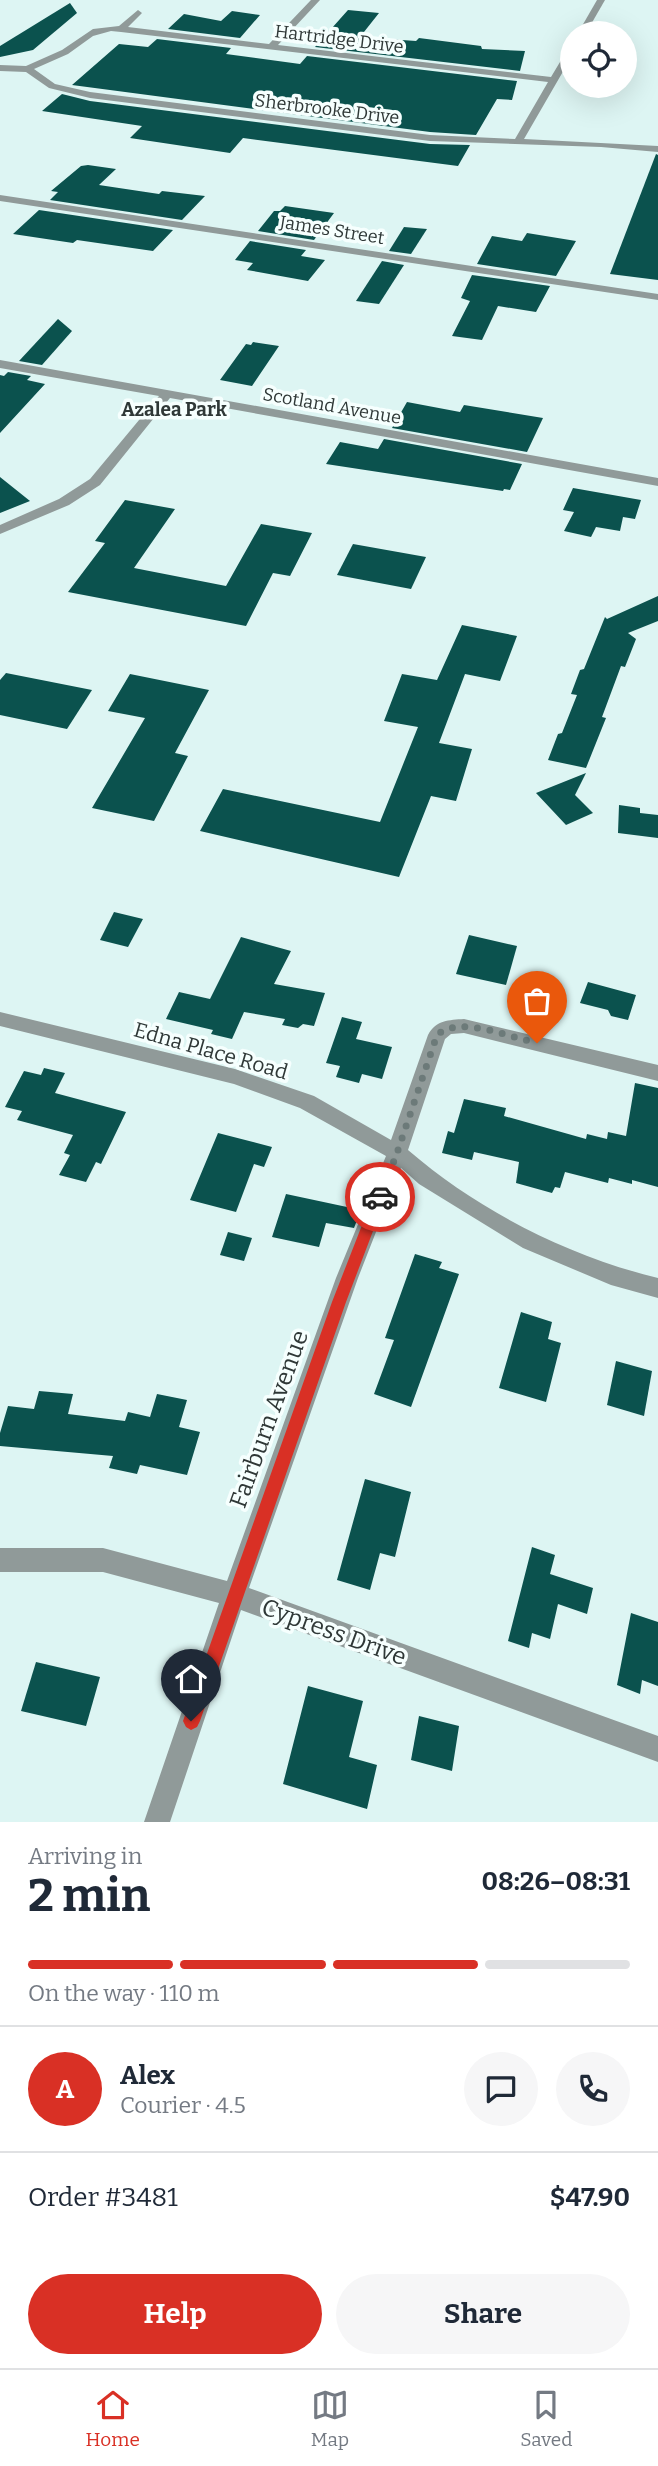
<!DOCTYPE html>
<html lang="en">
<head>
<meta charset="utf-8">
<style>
  :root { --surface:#fff; --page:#f6f6f7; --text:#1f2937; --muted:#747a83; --line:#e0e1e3; --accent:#d93025 }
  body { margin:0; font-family:Bitter,serif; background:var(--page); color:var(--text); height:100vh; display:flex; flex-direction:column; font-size:26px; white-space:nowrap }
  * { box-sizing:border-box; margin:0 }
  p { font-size:23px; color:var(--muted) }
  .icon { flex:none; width:38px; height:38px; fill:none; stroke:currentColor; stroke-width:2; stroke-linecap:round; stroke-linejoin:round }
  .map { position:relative; height:1822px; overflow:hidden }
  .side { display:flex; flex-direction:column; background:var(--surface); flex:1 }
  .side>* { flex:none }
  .buttons { position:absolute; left:560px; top:21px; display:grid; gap:14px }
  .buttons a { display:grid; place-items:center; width:77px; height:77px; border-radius:50%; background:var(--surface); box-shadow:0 7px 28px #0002; font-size:35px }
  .pin { position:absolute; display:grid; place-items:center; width:60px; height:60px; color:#fff; margin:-72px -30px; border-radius:50% 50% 50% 0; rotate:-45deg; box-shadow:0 0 7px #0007 }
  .pin .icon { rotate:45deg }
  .courier { position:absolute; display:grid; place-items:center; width:70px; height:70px; margin:-35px; border:5px solid #d93025; border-radius:50%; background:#fff; color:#222; box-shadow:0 2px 9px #0007 }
  .head em { font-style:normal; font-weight:700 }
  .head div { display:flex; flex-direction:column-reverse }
  .head { display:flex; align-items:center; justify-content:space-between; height:119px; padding:0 28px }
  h1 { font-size:46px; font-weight:700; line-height:52px }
  .bar { display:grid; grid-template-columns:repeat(4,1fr); gap:10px 7px; align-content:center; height:84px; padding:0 28px }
  .bar i { height:9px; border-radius:5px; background:var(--line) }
  .bar .active { background:var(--accent) }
  .bar p { grid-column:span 4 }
  .line { display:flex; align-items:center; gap:18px; padding:0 28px; border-top:2px solid var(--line) }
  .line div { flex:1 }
  .round { display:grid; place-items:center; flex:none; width:74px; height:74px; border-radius:37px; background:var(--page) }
  .button { display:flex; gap:14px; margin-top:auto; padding:14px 28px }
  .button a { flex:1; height:80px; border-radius:42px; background:var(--accent); color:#fff; font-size:28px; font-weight:700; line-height:80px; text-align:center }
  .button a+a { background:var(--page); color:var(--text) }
  .dock { display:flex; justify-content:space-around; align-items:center; height:98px; border-top:2px solid var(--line); background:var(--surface); font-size:19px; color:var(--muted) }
  .dock a { display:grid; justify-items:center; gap:4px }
  .dock .active { color:var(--accent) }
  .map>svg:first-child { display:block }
</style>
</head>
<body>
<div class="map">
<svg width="658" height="1822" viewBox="0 0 658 1822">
  <rect width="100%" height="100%" fill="#ddf5f3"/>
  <g fill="#0b524e">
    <polygon points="70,3 77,13 33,50 0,57 0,46"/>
    <polygon points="348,10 379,13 360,37 416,41 419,38 481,46 482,49 525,51 520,71 315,47"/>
    <polygon points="232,11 260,15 240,38 168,29 184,14 221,21"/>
    <polygon points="157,39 231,48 226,54 300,64 307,56 517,81 512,100 497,99 476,135 430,132 72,85 119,44 148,47"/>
    <polygon points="62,94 90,101 430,144 470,145 458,166 243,138 230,153 130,138 142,126 42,111"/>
    <polygon points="656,154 658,155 658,280 610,274"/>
    <polygon points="88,165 116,169 99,185 159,194 162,191 205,196 182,220 50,200 58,192 51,191 81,166"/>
    <polygon points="285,206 334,213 314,240 258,231 274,211 280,211"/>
    <polygon points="39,210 173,230 153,251 77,240 73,243 13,234"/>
    <polygon points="404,227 427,229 411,254 389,251"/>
    <polygon points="527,233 576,241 556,276 477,264 492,236 522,241"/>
    <polygon points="250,241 306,250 301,256 325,260 308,281 247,270 253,263 235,260"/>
    <polygon points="382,261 404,265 379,304 356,301"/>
    <polygon points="472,275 550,286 536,312 498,306 482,340 452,336 470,301 461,298"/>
    <polygon points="58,319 72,331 42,365 19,361"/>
    <polygon points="253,342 279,346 252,386 220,380 246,344 251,345"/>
    <polygon points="8,372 31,376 27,380 45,384 0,433 0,375 4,376"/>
    <polygon points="407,402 460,412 464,405 543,418 527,452 392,428"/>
    <polygon points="384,439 522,464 510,490 504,489 503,491 326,464 340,442 378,449"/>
    <polygon points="0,477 30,501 0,513"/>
    <polygon points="573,488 641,500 635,519 623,517 620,531 596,527 591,537 564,531 574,512 563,510"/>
    <polygon points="125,500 175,509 134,568 226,586 261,524 312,533 290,576 273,573 246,626 68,592 105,543 95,541"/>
    <polygon points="353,544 426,557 411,589 337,575"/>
    <polygon points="658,596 658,621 628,633 636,639 625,667 621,666 602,717 606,718 586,768 548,760 558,734 562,733 577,695 571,694 580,670 584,669 605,617 607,619"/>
    <polygon points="462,625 517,636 500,681 465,674 439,743 472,749 456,801 431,796 399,877 200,831 223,789 380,822 418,727 384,721 402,674 437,680"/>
    <polygon points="6,673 92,690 67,729 0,715 0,680"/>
    <polygon points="130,674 209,690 175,753 188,756 154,821 92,808 145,718 108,711"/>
    <polygon points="586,773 575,795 593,813 566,825 536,793"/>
    <polygon points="619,805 640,808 640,813 658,815 658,838 618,833"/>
    <polygon points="114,912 143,919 128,947 100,940"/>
    <polygon points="469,935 517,946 506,985 456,974"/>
    <polygon points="241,937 291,951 274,984 325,993 314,1026 303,1024 298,1028 282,1025 285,1019 244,1012 232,1039 211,1034 213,1030 166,1019 179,992 210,999"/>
    <polygon points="588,982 636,995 628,1020 611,1016 608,1010 580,1003"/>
    <polygon points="342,1017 362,1022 356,1039 392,1047 382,1079 362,1074 359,1083 336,1077 340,1066 326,1063"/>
    <polygon points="44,1068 65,1073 55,1093 126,1112 101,1164 96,1162 86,1182 59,1175 70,1155 64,1153 73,1135 17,1120 22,1111 5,1107 24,1071 41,1075"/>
    <polygon points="635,1083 658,1088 658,1187 632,1180 632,1184 609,1178 608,1183 565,1172 560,1188 555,1187 552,1193 516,1183 519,1162 474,1152 472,1160 442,1153 448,1131 454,1133 464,1099 506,1108 504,1116 586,1139 587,1134 607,1139 608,1132 626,1136"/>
    <polygon points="218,1133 272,1147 264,1167 254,1164 236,1212 190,1200"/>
    <polygon points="286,1194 361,1210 354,1228 326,1223 319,1247 272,1237"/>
    <polygon points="228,1232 252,1238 244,1261 220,1255"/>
    <polygon points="415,1254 442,1262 439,1268 459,1274 411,1407 374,1394 394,1340 385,1338"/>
    <polygon points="521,1312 552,1322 548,1339 561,1343 546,1402 499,1388"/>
    <polygon points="616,1361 652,1371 644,1416 607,1405"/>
    <polygon points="39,1391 73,1394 68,1414 125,1421 128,1412 150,1417 157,1394 187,1400 179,1427 200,1432 187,1475 140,1465 137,1474 109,1468 113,1456 0,1446 0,1433 8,1406 34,1409"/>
    <polygon points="365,1479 411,1492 395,1557 380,1553 370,1590 337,1580"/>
    <polygon points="532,1547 555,1555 550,1574 593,1588 587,1614 558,1604 550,1639 532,1633 529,1648 508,1641"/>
    <polygon points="631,1613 658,1622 658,1686 642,1680 640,1694 617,1685"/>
    <polygon points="36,1662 100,1677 86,1726 21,1711"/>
    <polygon points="308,1686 363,1701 349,1757 377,1765 367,1809 283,1784"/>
    <polygon points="419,1716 459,1726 452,1771 411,1760"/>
  </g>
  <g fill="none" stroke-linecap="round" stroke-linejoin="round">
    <g fill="#909a99" fill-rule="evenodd">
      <path d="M311,0H320L278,45L551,77L569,47L572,46V56L524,139L658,146V152L601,147L430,141L90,98L49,88L26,72L0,71V65L26,66L62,50L93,29L119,26L138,10L142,13L128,27L269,44ZM111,31L121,32L548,82L515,139L430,135L90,92L55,84L34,69L68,54L93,36Z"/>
      <polygon points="597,0 605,0 586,33 578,33"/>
      <polygon points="0,195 658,294 658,300 0,201"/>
      <polygon points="0,360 658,478 658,486 170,398 100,485 69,505 0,534 0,525 59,499 90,479 159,396 0,368"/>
      <path d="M0,1012L235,1069L314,1096L391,1140L428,1035C436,1020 449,1020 464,1019L658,1065V1081L464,1033L451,1034L445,1039L408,1150C479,1211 568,1256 658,1278V1298L611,1285L523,1248L419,1184L401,1168L358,1278L249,1588L658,1736V1762L241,1610L170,1822H144L219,1603L103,1572H0V1548H103L227,1581L336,1278L386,1156L300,1108L234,1084L0,1026Z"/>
    </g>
  </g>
  <polygon fill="#d93025" points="380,1192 386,1197 346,1302 200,1721 197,1727 191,1730 186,1727 183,1721 332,1302 373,1197"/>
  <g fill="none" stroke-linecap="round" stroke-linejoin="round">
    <path stroke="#6c7a79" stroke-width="7" stroke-dasharray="0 12.6" d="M380,1197L397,1153L437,1035C459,1015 509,1037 537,1043"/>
  </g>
  <g text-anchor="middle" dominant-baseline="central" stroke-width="7" stroke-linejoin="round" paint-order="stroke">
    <g font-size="18" fill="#2f3837" stroke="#f6fffe">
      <text transform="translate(339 39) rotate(7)">Hartridge Drive</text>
      <text transform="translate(327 109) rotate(7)">Sherbrooke Drive</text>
      <text transform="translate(332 230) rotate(9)">James Street</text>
      <text transform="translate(332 406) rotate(10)">Scotland Avenue</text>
    </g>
    <g font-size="19" font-weight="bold" fill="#2f3837" stroke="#f6fffe">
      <text x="174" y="409">Azalea Park</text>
    </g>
    <g font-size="21" fill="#2f3837" stroke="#f6fffe">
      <text transform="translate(211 1051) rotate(16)">Edna Place Road</text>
    </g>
    <g font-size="24" fill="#2f3837" stroke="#f6fffe">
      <text transform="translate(269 1419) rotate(-70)">Fairburn Avenue</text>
      <text transform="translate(334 1632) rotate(20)">Cypress Drive</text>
    </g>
  </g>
</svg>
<div class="buttons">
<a><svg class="icon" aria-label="locate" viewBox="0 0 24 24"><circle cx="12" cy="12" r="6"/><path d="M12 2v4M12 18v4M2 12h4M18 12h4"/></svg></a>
</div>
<div class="pin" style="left:537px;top:1043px;background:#ea580c"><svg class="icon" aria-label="bag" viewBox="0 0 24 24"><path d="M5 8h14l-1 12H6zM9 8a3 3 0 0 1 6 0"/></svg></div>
<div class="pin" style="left:191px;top:1721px;background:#1f2937"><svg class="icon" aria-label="home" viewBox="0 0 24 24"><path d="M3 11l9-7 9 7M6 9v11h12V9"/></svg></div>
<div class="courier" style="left:380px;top:1197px"><svg class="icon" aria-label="car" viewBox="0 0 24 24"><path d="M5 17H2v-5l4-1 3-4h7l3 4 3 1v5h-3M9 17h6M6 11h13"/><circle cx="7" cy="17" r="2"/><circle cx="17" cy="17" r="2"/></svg></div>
</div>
<section class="side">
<div class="head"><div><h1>2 min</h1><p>Arriving in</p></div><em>08:26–08:31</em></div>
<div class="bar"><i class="active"></i><i class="active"></i><i class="active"></i><i></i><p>On the way · 110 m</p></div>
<div class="line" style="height:126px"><b class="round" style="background:var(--accent);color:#fff">A</b><div><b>Alex</b><p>Courier · 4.5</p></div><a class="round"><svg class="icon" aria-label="chat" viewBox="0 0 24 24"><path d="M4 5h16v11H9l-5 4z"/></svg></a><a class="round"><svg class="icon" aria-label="phone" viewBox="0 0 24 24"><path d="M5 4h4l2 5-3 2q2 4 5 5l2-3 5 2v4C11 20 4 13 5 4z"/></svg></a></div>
<div class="line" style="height:91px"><div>Order #3481</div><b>$47.90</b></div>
<div class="button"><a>Help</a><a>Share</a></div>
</section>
<nav class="dock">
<a class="active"><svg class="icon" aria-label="home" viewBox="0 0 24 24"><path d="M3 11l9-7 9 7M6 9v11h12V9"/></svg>Home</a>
<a><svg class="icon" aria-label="map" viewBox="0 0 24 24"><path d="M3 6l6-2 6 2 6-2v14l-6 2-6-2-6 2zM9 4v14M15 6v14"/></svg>Map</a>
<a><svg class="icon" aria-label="saved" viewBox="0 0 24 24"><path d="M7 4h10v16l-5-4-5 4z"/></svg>Saved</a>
</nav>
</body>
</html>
